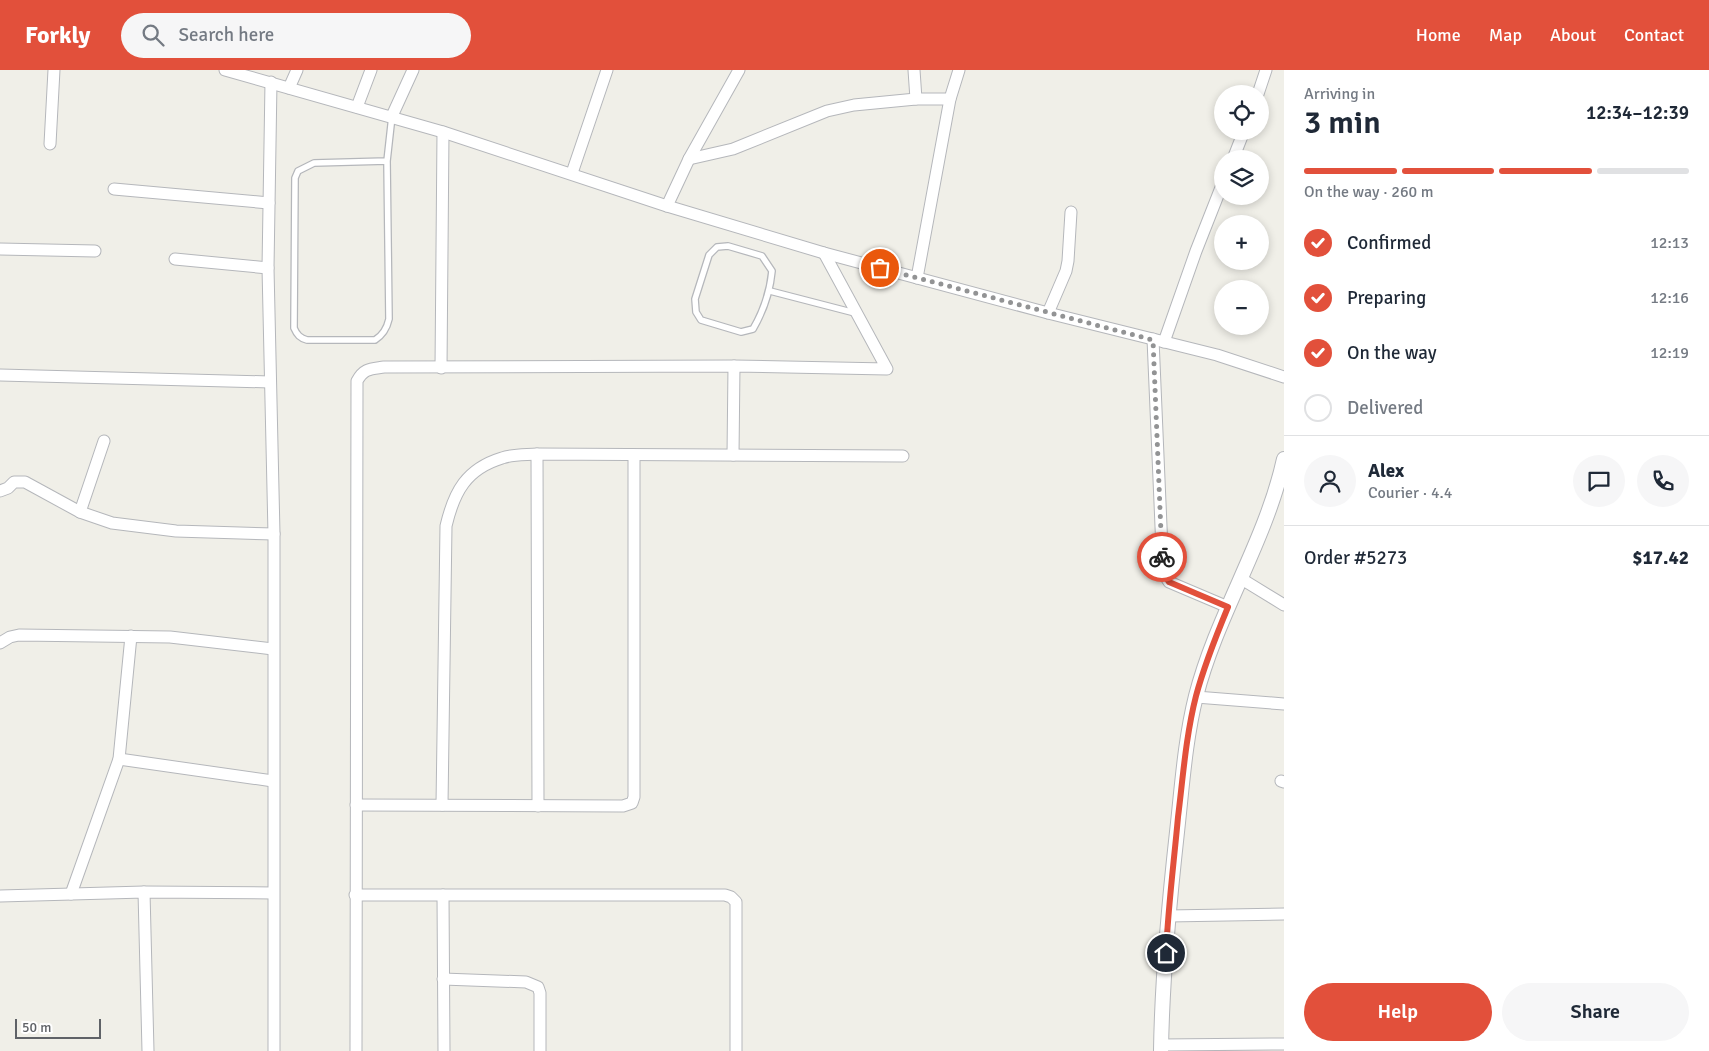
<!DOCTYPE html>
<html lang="en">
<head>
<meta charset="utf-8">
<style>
  :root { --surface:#fff; --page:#f6f6f7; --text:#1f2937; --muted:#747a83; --line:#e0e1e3; --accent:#e2503b }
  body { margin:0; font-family:Signika,sans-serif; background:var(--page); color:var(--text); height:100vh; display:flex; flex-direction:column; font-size:19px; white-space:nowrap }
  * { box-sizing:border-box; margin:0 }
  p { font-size:16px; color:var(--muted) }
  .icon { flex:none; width:28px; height:28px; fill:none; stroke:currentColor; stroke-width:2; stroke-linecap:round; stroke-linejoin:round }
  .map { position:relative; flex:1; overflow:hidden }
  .panel { display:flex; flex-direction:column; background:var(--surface); width:425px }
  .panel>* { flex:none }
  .fabs { position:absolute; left:1214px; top:15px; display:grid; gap:10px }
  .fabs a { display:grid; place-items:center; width:55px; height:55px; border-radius:50%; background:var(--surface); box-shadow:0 2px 8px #0003; font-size:25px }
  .scale { position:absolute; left:15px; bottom:12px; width:86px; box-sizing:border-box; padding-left:5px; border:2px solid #5f6267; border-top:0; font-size:14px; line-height:18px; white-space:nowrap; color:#5f6267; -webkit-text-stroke:4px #fff; paint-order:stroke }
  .pin { position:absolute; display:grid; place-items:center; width:42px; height:42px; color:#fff; margin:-21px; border:2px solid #fff; border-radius:50%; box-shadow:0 1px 5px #0007 }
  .courier { position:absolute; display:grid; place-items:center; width:50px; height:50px; margin:-25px; border:4px solid #e2503b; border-radius:50%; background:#fff; color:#222; box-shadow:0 1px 6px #0007 }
  .summary em { font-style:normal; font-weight:600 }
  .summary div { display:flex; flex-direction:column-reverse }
  .summary { display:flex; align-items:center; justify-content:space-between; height:85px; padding:0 20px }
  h1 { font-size:32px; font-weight:600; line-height:38px }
  .bar { display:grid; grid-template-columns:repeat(4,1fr); gap:8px 5px; align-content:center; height:60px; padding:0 20px }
  .bar i { height:6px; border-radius:4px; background:var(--line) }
  .bar .active { background:var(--accent) }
  .bar p { grid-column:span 4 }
  .line { display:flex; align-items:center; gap:12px; padding:0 20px; border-top:1px solid var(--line) }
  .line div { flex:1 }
  .round { display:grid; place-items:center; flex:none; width:52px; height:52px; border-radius:26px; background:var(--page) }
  ol { padding:0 20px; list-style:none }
  li { display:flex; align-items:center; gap:15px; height:55px }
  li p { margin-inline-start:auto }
  li .icon { padding:5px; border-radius:50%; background:var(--accent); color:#fff; stroke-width:4 }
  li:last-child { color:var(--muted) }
  li i { width:28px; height:28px; border:2px solid var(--line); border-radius:50% }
  .button { display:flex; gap:10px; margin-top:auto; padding:10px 20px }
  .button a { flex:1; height:58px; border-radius:30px; background:var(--accent); color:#fff; font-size:20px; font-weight:600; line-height:58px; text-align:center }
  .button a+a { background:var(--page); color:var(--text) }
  header { display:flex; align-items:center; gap:30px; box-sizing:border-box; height:70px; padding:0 25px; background:var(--accent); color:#fff }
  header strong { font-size:24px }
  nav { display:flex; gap:28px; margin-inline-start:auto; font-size:18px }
  .search { width:350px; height:45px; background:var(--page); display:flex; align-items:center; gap:12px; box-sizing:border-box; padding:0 18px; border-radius:28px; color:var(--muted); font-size:19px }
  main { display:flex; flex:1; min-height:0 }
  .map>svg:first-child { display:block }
</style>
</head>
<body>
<header>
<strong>Forkly</strong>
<div class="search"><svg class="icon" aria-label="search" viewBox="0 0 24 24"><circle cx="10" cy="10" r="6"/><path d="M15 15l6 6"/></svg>Search here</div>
<nav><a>Home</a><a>Map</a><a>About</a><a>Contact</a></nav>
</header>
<main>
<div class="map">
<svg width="1284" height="981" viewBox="0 0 1284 981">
  <rect width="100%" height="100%" fill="#f0efe8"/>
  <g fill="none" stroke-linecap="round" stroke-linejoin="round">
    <g stroke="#b5b7bb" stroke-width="8">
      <g id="service">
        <path d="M387,91L314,93L298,101L295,108L294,258C297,265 300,268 307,270H375C383,265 387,258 389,249L387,91L392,46"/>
        <path d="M728,176L762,186L772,201C770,222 764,240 753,259L741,262L701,250L696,242L695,229L709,185L717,177Z"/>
        <polyline points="770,221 855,243"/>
      </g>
    </g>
    <g stroke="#b5b7bb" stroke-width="13">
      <g id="minor">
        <polyline points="225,0 443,62 667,136 824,183 1048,243 1217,285 1284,307"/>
        <polyline points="914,0 916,29"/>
        <polyline points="271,12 268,198 274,464 274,981"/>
        <polyline points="289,18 297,0"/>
        <polyline points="1258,24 1266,0"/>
        <polyline points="357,37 371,0"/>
        <polyline points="392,46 413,0"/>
        <polyline points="50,74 54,0"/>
        <polyline points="689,89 733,79 827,41 854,35 916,29 950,29"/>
        <polyline points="1233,89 1244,61"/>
        <polyline points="572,103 607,0"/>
        <polyline points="114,119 269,133"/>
        <polyline points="667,136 689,89 739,0"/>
        <polyline points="0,179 95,181"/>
        <polyline points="175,189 268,198"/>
        <polyline points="917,208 950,29 959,0"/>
        <polyline points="1048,243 1066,201 1068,191 1071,142"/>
        <polyline points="1153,269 1163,503 1169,512 1228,537"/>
        <polyline points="1164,272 1196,181 1222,115"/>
        <polyline points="441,298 443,62"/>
        <polyline points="0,305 270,312"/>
        <polyline points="537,384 538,736"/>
        <polyline points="733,385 734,296"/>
        <polyline points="0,421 8,418 14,412 25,412 80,442 112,453 176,461 274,464"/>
        <polyline points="80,442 104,371"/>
        <polyline points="1240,508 1284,535"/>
        <polyline points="0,573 10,567 19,565 170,567 273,579"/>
        <polyline points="1196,627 1284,634"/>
        <polyline points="119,689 273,711"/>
        <polyline points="1281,711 1284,712"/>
        <polyline points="356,735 623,736 632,733 634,727 634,385"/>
        <path d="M442,735L446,456C454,422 466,399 502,388C513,384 526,385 537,384L903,386"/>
        <polyline points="144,822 148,981"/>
        <polyline points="71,824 119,689 131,566"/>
        <polyline points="355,825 725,825 731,827 736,832 736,981"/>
        <polyline points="443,825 444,981"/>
        <polyline points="0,826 144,822 273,823"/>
        <polyline points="1168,846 1284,844"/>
        <polyline points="443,909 526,912 538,917 540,923 540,981"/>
        <polyline points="1161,975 1284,974"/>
        <path d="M356,981L357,311C364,298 371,299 384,297L734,296L887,299L824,183"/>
      </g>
    </g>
    <g stroke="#b5b7bb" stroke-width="16">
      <path id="tertiary" d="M1161,981C1162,908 1169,834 1177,762C1182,717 1185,670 1196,626C1217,544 1266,471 1284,389"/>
    </g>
    <use href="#service" stroke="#fff" stroke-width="5.5"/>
    <use href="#minor" stroke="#fff" stroke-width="11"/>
    <use href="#tertiary" stroke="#fff" stroke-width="14"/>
  </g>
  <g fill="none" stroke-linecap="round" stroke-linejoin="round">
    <polyline stroke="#929394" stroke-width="5" stroke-dasharray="0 9" points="880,198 1153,270 1162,487"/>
    <path stroke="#e2503b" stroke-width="6" d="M1162,487L1163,503L1169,512L1228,537C1216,566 1204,596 1196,626C1186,665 1183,707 1178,747C1174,792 1168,837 1166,883"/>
  </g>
</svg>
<div class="fabs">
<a><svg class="icon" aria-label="locate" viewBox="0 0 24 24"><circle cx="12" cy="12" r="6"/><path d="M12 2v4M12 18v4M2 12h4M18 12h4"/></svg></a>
<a><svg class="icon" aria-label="layers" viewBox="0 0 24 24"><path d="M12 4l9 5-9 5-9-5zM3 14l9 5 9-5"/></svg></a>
<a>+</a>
<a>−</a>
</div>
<div class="scale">50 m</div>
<div class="pin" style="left:880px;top:198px;background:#ea580c"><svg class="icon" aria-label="bag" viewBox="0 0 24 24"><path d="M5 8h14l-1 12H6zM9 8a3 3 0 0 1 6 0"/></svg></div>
<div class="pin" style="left:1166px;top:883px;background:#1f2937"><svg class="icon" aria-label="home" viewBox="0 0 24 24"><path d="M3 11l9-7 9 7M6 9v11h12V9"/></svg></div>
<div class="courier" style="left:1162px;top:487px"><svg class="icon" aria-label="bike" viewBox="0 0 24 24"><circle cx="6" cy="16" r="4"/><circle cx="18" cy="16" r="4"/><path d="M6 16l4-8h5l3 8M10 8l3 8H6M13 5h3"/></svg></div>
</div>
<section class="panel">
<div class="summary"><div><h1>3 min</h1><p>Arriving in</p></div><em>12:34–12:39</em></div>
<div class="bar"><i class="active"></i><i class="active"></i><i class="active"></i><i></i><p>On the way · 260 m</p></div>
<ol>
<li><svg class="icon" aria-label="check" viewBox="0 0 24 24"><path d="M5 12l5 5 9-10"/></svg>Confirmed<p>12:13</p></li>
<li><svg class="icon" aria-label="check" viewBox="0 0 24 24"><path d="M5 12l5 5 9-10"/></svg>Preparing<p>12:16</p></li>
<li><svg class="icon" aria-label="check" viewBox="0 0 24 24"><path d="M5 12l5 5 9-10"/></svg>On the way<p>12:19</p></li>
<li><i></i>Delivered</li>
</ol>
<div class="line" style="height:90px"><a class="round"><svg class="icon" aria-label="person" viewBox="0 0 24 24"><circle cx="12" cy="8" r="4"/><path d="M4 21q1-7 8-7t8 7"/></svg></a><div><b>Alex</b><p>Courier · 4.4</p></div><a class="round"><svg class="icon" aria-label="chat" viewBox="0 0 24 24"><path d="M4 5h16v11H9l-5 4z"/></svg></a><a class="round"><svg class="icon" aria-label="phone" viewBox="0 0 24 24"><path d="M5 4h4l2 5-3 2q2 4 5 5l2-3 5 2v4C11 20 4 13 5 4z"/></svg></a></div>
<div class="line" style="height:65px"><div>Order #5273</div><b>$17.42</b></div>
<div class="button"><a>Help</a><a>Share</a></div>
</section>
</main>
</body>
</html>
